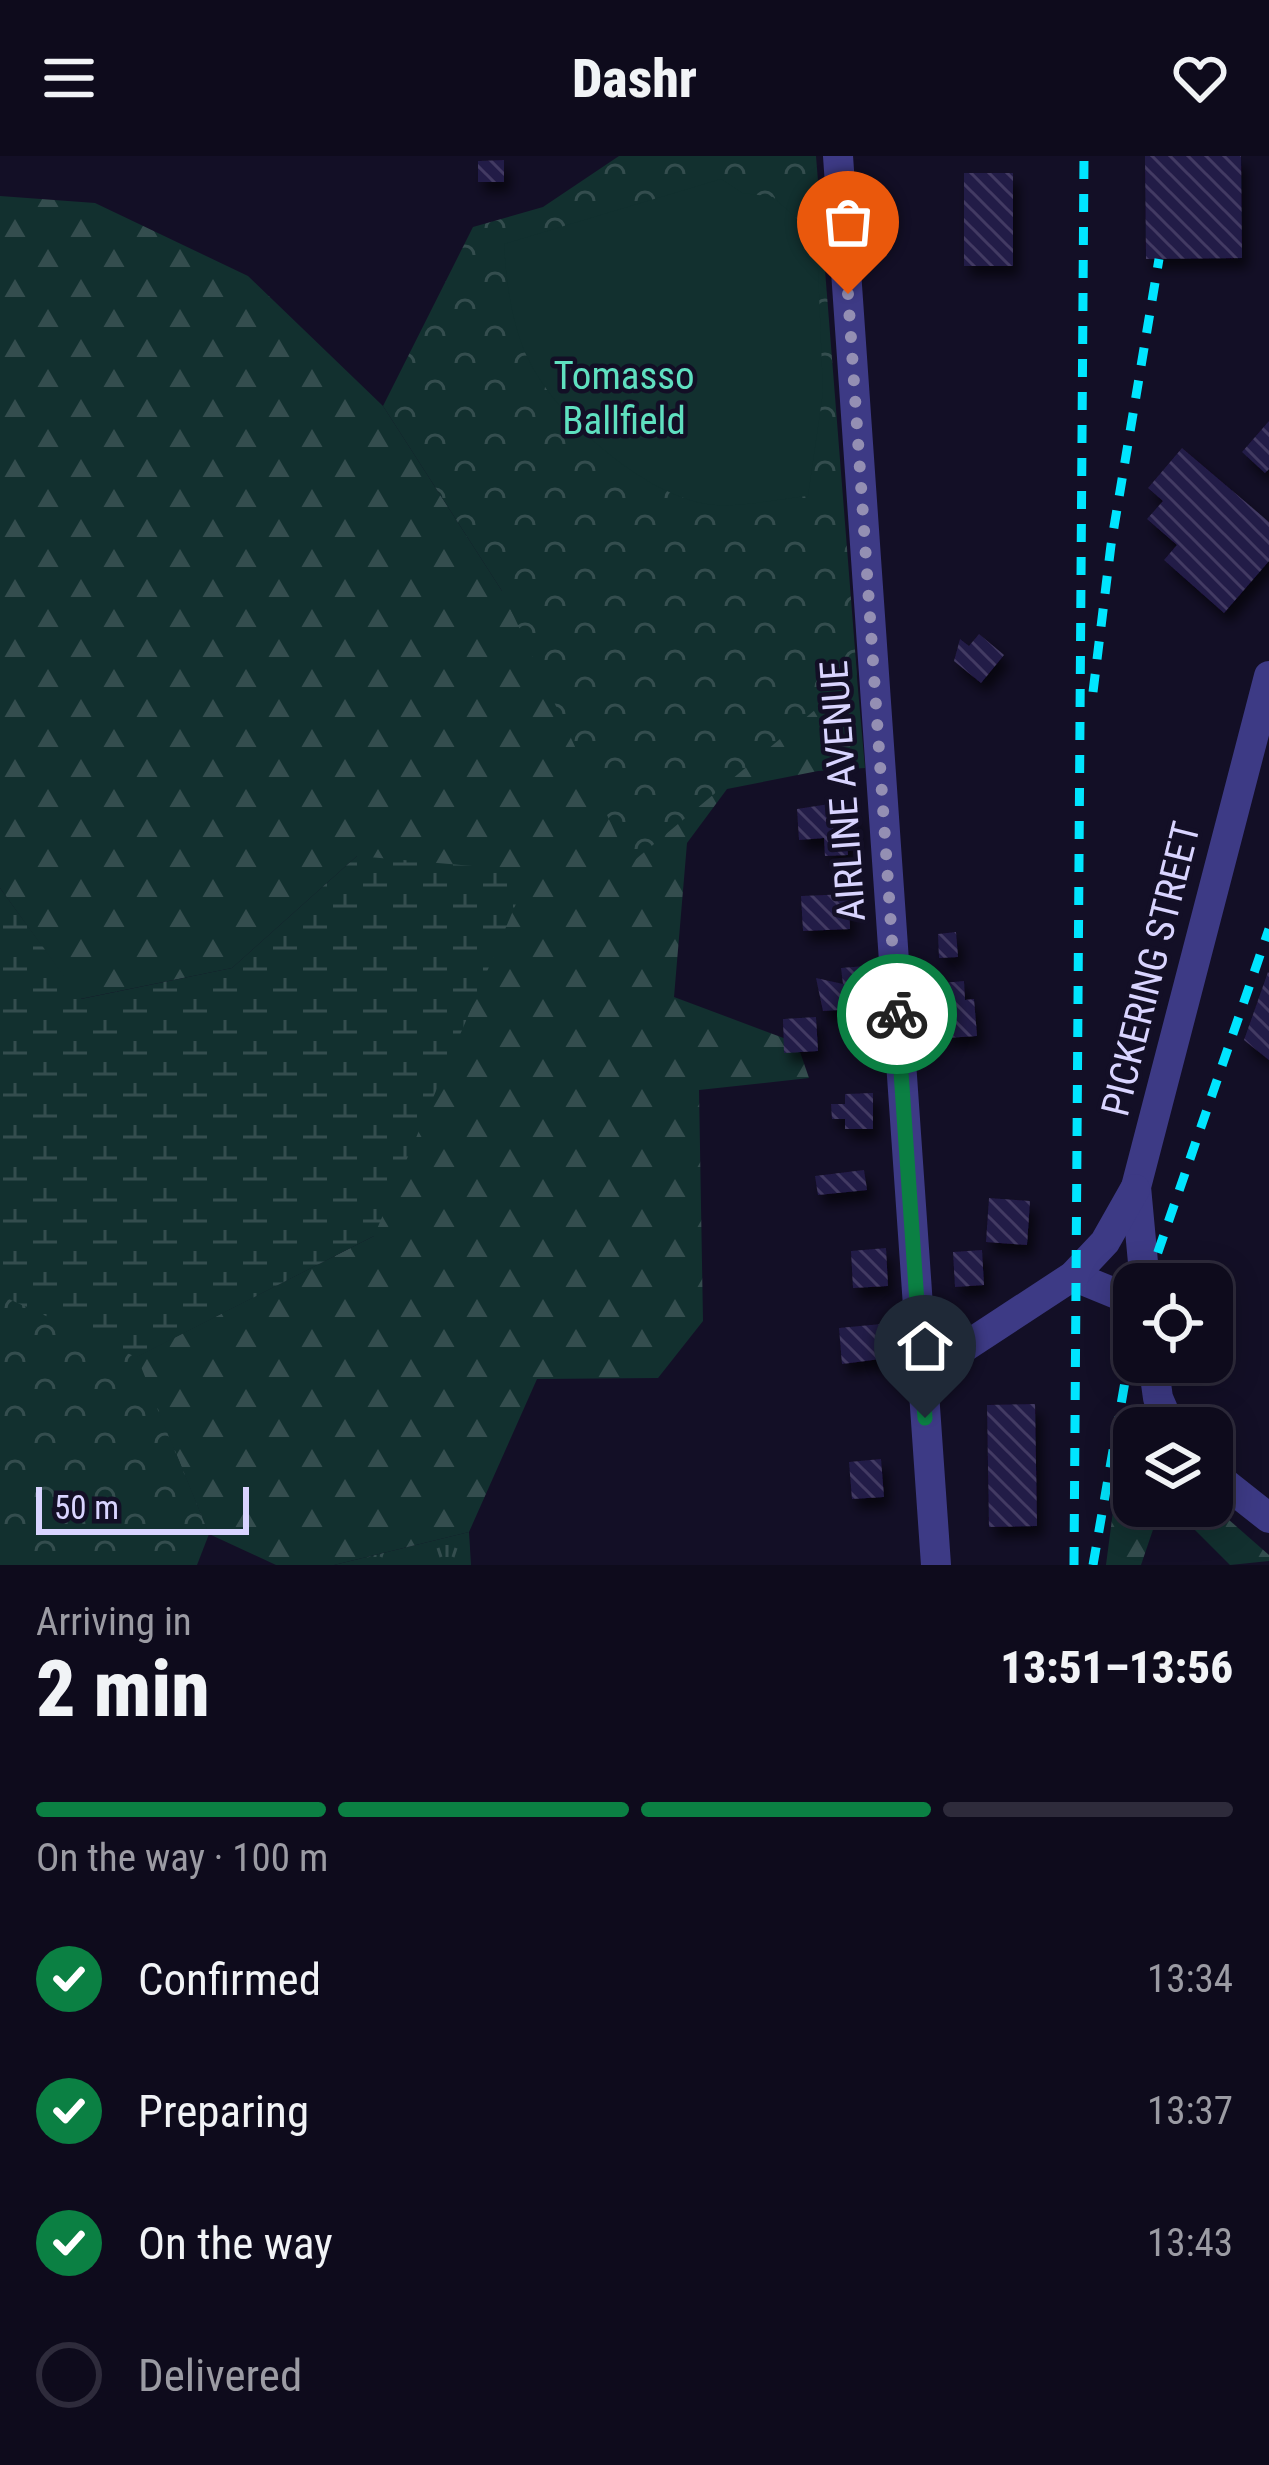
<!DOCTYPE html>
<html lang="en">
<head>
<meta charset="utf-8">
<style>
  :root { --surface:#0e0b1c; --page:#1c1929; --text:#f1f3f6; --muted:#9b9ba3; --line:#2e2b3b; --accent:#0b8043 }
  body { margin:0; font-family:"Roboto Condensed",sans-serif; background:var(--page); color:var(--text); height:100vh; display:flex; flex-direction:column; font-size:45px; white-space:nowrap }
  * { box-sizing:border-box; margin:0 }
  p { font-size:39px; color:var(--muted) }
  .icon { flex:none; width:66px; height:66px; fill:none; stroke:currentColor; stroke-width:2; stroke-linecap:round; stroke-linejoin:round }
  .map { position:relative; height:1409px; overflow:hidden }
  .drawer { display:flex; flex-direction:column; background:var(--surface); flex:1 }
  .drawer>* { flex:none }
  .buttons { position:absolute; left:1113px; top:1107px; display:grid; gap:24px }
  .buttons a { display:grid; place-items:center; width:120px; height:120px; border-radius:24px; background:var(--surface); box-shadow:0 6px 30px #0003,0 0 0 3px var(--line); font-size:60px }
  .scale { position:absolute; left:36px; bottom:30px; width:213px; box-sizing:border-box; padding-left:12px; border:6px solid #d9d4ff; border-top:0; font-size:33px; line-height:42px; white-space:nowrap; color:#d9d4ff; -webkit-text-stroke:9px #130f26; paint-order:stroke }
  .pin { position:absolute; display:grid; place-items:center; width:102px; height:102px; color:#fff; margin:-123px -51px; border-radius:50% 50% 50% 0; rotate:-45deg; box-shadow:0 0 12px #0007 }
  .pin .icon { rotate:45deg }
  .courier { position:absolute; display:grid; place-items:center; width:120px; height:120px; margin:-60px; border:9px solid #0b8043; border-radius:50%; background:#fff; color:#222; box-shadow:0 3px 15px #0007 }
  .head em { font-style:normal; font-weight:800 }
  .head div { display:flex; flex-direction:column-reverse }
  .head { display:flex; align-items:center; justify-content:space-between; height:204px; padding:0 36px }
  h1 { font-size:78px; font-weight:800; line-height:90px }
  .bar { display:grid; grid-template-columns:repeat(4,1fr); gap:18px 12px; align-content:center; height:144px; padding:0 36px }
  .bar i { height:15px; border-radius:9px; background:var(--line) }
  .bar .on { background:var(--accent) }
  .bar p { grid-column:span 4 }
  ol { padding:0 36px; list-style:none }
  li { display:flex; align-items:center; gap:36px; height:132px }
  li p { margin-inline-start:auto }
  li .icon { padding:12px; border-radius:50%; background:var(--accent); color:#fff; stroke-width:4 }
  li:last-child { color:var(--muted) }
  li i { width:66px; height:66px; border:6px solid var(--line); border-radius:50% }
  header { display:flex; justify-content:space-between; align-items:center; height:156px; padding:0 36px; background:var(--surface); font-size:54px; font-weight:800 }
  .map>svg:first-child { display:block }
</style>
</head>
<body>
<header><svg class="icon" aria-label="menu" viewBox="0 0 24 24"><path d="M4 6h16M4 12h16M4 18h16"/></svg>Dashr<svg class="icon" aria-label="heart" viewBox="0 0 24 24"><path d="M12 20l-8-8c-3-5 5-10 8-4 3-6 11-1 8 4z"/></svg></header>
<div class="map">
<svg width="1269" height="1409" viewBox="0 0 1269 1409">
  <defs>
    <pattern id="grass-tufts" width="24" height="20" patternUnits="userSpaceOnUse" patternTransform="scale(3)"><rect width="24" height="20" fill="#12302f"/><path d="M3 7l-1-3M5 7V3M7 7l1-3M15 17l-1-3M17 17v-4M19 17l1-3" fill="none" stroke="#344d4e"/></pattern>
    <pattern id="forest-firs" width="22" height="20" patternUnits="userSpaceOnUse" patternTransform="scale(3)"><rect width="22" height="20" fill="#12302f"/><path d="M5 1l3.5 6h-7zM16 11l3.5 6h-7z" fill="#344d4e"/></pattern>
    <pattern id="wetland-marsh" width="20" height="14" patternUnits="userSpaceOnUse" patternTransform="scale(3)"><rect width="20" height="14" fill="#12302f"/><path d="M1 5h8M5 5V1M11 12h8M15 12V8" fill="none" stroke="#344d4e"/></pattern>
    <pattern id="park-crowns" width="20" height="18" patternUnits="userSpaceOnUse" patternTransform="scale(3)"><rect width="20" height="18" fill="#12302f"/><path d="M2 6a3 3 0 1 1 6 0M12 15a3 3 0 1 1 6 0" fill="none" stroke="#344d4e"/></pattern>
    <pattern id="building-back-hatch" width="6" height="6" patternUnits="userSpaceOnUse" patternTransform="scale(3)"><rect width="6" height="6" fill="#241b47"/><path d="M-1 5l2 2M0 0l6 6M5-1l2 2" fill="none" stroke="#433b63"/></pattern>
    <filter id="shadow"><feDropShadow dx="6" dy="10" stdDeviation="6" flood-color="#0009"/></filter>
  </defs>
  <rect width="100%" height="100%" fill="#130f26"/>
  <polygon fill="url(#grass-tufts)" points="469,1376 471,1409 334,1409"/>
  <g fill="url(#forest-firs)">
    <polygon points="0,40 95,47 248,120 383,250 502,435 845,387 865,612 818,615 727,633 687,687 674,841 797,887 809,922 699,934 703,1165 658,1222 537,1223 469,1376 334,1409 276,1409 209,1378 136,1201 374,1080 357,700 232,812 80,843 0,732"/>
    <polygon points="1124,1271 1134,1280 1134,1350 1161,1350 1141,1409 1106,1409"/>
    <polygon points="1212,1349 1269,1399 1269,1405 1230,1409 1171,1350"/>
  </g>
  <polygon fill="url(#wetland-marsh)" points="357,700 530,715 374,1080 137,1201 209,1378 0,1409 0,732 81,843 232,812"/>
  <g fill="url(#park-crowns)">
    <polygon points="619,0 816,0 857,519 630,708 502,435 383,250 473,71 543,51"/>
    <polygon points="0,1139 136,1201 209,1378 197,1409 0,1409"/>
  </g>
  <path fill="#12302f" d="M721,23L742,37L773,41L804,69L802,95L818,113L823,236L808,340C778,343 744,351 715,349C645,344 545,253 522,189C510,156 506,123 504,88Z"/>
  <g fill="url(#building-back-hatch)" filter="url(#shadow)">
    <polygon points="1145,0 1241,0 1242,102 1146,103"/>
    <polygon points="504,4 504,26 478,26 478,5"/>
    <rect x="964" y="17" width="49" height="93"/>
    <polygon points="1269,265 1269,313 1265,317 1242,296"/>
    <polygon points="1182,292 1269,366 1269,405 1224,457 1164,404 1177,389 1147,363 1163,345 1148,332"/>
    <polygon points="979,478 1004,499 981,527 954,505 960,483 969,490"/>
    <polygon points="842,646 843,660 854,659 856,685 847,686 848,699 825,700 824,682 799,684 797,653"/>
    <polygon points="849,738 850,773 803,775 801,740"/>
    <polygon points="956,776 958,801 939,802 938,778"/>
    <polygon points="865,810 868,852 823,855 816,822 843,828 841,812"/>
    <polygon points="1268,816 1269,817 1269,904 1244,884"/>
    <polygon points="964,825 965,844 974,843 977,880 946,882 942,827"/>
    <polygon points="816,861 818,895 784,897 783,863"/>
    <polygon points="873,937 873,973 845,973 845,963 832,963 831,948 845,948 845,938"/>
    <polygon points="864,1014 867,1034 818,1039 815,1020"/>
    <polygon points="989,1042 1030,1045 1027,1089 986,1086"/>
    <polygon points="886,1092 888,1130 853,1132 851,1095"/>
    <polygon points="982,1094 984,1129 955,1131 953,1096"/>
    <polygon points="892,1167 899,1168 903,1200 842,1208 839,1172"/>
    <polygon points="1035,1248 1037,1370 989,1371 987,1249"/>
    <polygon points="881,1303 884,1341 852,1343 849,1306"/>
  </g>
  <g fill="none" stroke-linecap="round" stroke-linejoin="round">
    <g stroke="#3d3a85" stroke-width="30">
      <polyline points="838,0 936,1409"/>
      <polyline points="1073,1120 1134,1145"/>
      <polyline points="1145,1128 1136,1031 1269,520"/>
      <polyline points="1153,1206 1158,1242 1171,1272"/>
      <polyline points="922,1219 1073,1120 1105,1086 1135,1033"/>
      <polyline points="1212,1317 1269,1362"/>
    </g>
    <g stroke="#00e5ff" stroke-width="9" stroke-dasharray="18 15" stroke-linecap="butt">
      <polyline points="1093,536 1111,389 1159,103"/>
      <polyline points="1147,1128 1269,773"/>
      <polyline points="1074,1409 1084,0"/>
      <polyline points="1093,1409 1134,1174"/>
    </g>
  </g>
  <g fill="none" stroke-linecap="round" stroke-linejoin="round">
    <polyline stroke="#948fb3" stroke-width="12" stroke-dasharray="0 21.6" points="848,138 897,858"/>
    <polyline stroke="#0b8043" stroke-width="15" points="897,858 925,1262"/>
  </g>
  <g text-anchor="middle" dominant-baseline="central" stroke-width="9" stroke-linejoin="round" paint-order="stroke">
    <g font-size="39" fill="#5fe0c0" stroke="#130f26">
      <text x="624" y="220">Tomasso<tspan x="624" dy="45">Ballfield</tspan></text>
    </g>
    <g font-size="39" fill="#d9d4ff" stroke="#130f26">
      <text transform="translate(843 635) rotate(-94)">AIRLINE AVENUE</text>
      <text transform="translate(1151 813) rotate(-76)">PICKERING STREET</text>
    </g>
  </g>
</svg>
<div class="buttons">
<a><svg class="icon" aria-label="locate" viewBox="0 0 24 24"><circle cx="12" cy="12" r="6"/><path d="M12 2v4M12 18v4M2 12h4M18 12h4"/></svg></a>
<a><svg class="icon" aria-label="layers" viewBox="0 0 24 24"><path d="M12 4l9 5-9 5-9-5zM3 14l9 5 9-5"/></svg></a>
</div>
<div class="scale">50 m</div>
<div class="pin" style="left:848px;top:138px;background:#ea580c"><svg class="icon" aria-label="bag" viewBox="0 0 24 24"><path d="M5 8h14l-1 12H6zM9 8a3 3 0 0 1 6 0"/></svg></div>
<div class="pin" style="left:925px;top:1262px;background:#1f2937"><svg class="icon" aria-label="home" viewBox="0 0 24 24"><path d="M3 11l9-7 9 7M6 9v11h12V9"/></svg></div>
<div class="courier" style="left:897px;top:858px"><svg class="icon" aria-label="bike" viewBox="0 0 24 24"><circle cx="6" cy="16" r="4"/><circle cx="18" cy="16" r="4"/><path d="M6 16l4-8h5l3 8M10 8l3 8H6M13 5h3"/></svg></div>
</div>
<section class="drawer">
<div class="head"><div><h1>2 min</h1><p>Arriving in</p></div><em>13:51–13:56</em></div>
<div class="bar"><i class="on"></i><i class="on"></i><i class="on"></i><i></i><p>On the way · 100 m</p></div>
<ol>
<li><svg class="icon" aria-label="check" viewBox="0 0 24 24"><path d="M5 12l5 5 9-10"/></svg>Confirmed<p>13:34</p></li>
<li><svg class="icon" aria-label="check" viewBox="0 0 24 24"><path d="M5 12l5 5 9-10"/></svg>Preparing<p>13:37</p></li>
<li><svg class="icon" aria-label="check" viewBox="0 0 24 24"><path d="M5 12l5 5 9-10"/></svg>On the way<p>13:43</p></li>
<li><i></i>Delivered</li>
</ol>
</section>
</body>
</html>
